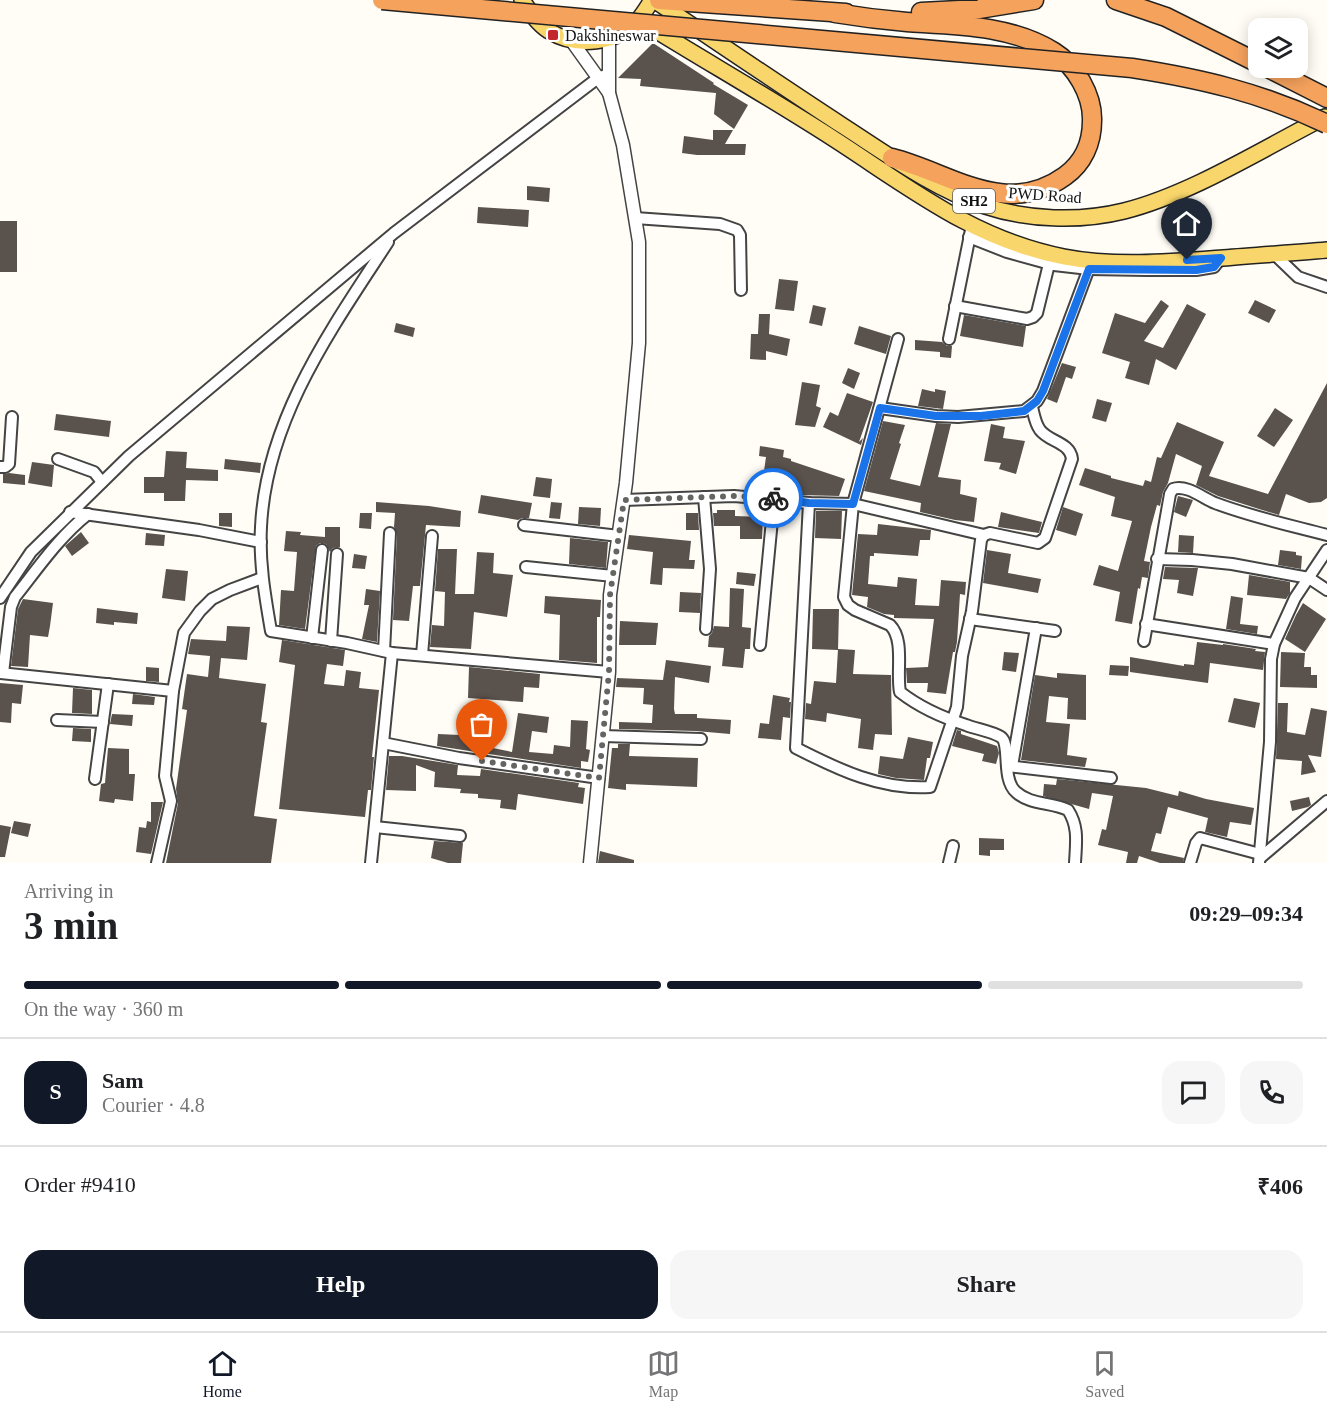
<!DOCTYPE html>
<html lang="en">
<head>
<meta charset="utf-8">
<style>
  :root { --surface:#fff; --page:#f6f6f6; --text:#202124; --muted:#757577; --line:#e0e0e0; --accent:#111827 }
  body { margin:0; font-family:"Times New Roman",serif; background:var(--page); color:var(--text); height:100vh; display:flex; flex-direction:column; font-size:22px; white-space:nowrap }
  * { box-sizing:border-box; margin:0 }
  p { font-size:20px; color:var(--muted) }
  .icon { flex:none; width:33px; height:33px; fill:none; stroke:currentColor; stroke-width:2; stroke-linecap:round; stroke-linejoin:round }
  .map { position:relative; height:863px; overflow:hidden }
  .drawer { display:flex; flex-direction:column; background:var(--surface); flex:1 }
  .drawer>* { flex:none }
  .buttons { position:absolute; left:1248px; top:18px; display:grid; gap:12px }
  .buttons a { display:grid; place-items:center; width:60px; height:60px; border-radius:12px; background:var(--surface); box-shadow:0 3px 15px #0003; font-size:30px }
  .pin { position:absolute; display:grid; place-items:center; width:51px; height:51px; color:#fff; margin:-62px -26px; border-radius:50% 50% 50% 0; rotate:-45deg; box-shadow:0 0 6px #0007 }
  .pin .icon { rotate:45deg }
  .courier { position:absolute; display:grid; place-items:center; width:60px; height:60px; margin:-30px; border:4px solid #1a73e8; border-radius:50%; background:#fff; color:#222; box-shadow:0 2px 8px #0007 }
  .summary em { font-style:normal; font-weight:800 }
  .summary div { display:flex; flex-direction:column-reverse }
  .summary { display:flex; align-items:center; justify-content:space-between; height:102px; padding:0 24px }
  h1 { font-size:39px; font-weight:800; line-height:45px }
  .bar { display:grid; grid-template-columns:repeat(4,1fr); gap:9px 6px; align-content:center; height:72px; padding:0 24px }
  .bar i { height:8px; border-radius:4px; background:var(--line) }
  .bar .current { background:var(--accent) }
  .bar p { grid-column:span 4 }
  .line { display:flex; align-items:center; gap:15px; padding:0 24px; border-top:2px solid var(--line) }
  .line div { flex:1 }
  .round { display:grid; place-items:center; flex:none; width:63px; height:63px; border-radius:18px; background:var(--page) }
  .cta { display:flex; gap:12px; margin-top:auto; padding:12px 24px }
  .cta a { flex:1; height:69px; border-radius:18px; background:var(--accent); color:#fff; font-size:24px; font-weight:800; line-height:69px; text-align:center }
  .cta a+a { background:var(--page); color:var(--text) }
  .menu { display:flex; justify-content:space-around; align-items:center; height:84px; border-top:2px solid var(--line); background:var(--surface); font-size:16px; color:var(--muted) }
  .menu a { display:grid; justify-items:center; gap:3px }
  .menu .current { color:var(--accent) }
  .map>svg:first-child { display:block }
</style>
</head>
<body>
<div class="map">
<svg width="1327" height="863" viewBox="0 0 1327 863">
  <rect width="100%" height="100%" fill="#fffdf5"/>
  <g fill="#5a524d">
    <polygon points="653,43 714,83 713,84 748,105 734,129 714,114 716,93 640,86 641,79 618,78"/>
    <polygon points="713,130 733,130 725,144 746,144 745,155 697,155 682,153 684,136 713,140"/>
    <polygon points="527,186 550,188 549,202 527,200"/>
    <polygon points="478,207 529,210 528,227 477,223"/>
    <rect x="0" y="221" width="17" height="51"/>
    <polygon points="779,279 798,281 794,311 775,309"/>
    <polygon points="1161,300 1169,306 1144,341 1163,348 1187,304 1206,314 1176,370 1156,359 1149,385 1125,378 1130,362 1102,353 1115,313 1145,323"/>
    <polygon points="1255,300 1276,310 1269,323 1248,313"/>
    <polygon points="813,305 826,308 822,326 809,323"/>
    <polygon points="759,314 770,314 769,334 790,339 787,356 766,351 766,360 750,359 751,334 758,334"/>
    <polygon points="964,315 1026,326 1023,347 960,336"/>
    <polygon points="396,323 415,328 413,337 394,332"/>
    <polygon points="859,326 891,336 886,354 854,344"/>
    <polygon points="915,340 942,342 947,346 952,346 951,358 940,357 940,352 915,350"/>
    <polygon points="1062,363 1076,367 1072,379 1066,377 1057,403 1047,399"/>
    <polygon points="848,368 860,373 854,389 842,383"/>
    <polygon points="802,382 820,385 816,406 821,408 815,427 795,425"/>
    <polygon points="1327,383 1327,498 1321,502 1309,503 1286,494 1279,515 1259,509 1218,496 1196,485 1202,466 1176,454 1168,483 1163,492 1160,506 1157,505 1151,527 1144,561 1150,562 1148,578 1142,577 1140,589 1138,588 1132,624 1115,621 1120,592 1093,585 1099,565 1118,571 1132,521 1111,516 1115,497 1079,485 1085,468 1111,476 1111,478 1143,486 1145,480 1151,482 1157,457 1161,458 1177,422 1224,442 1209,476 1268,494"/>
    <polygon points="922,389 935,392 935,389 946,391 943,409 918,406"/>
    <polygon points="847,393 873,402 859,442 863,438 861,445 823,427 830,412 838,416"/>
    <polygon points="1097,399 1112,403 1106,422 1092,418"/>
    <polygon points="1275,408 1293,420 1274,447 1257,436"/>
    <polygon points="56,414 111,421 109,437 54,430"/>
    <polygon points="883,421 905,425 899,443 901,444 890,479 920,486 936,423 951,424 938,477 961,480 960,494 977,498 974,522 955,520 920,512 921,503 864,491"/>
    <polygon points="991,424 1005,427 1003,438 1025,441 1016,474 999,469 1001,463 984,461"/>
    <polygon points="760,446 784,450 783,457 791,459 791,461 845,479 839,496 799,495 785,491 788,481 763,478 766,457 759,456"/>
    <polygon points="166,451 187,452 186,468 218,470 218,481 186,480 185,501 164,501 164,493 144,493 144,477 164,477"/>
    <polygon points="225,459 261,463 260,473 224,469"/>
    <polygon points="32,462 54,465 52,487 28,483"/>
    <polygon points="9,473 25,475 25,485 3,483 3,474"/>
    <polygon points="536,477 552,479 550,498 533,496"/>
    <polygon points="481,495 532,503 529,518 522,518 518,520 478,513"/>
    <polygon points="1178,496 1193,500 1186,517 1174,512"/>
    <polygon points="376,502 429,506 461,511 460,527 426,525 420,586 413,586 409,621 393,620 397,533 394,527 395,513 376,512"/>
    <polygon points="551,502 562,503 560,519 549,518"/>
    <polygon points="579,507 601,508 600,526 578,524"/>
    <polygon points="1063,507 1083,514 1076,536 1056,530"/>
    <polygon points="717,510 735,510 735,516 763,517 762,539 740,539 740,526 714,526 713,513 717,513"/>
    <polygon points="816,511 842,511 841,539 815,538"/>
    <polygon points="1001,512 1042,522 1039,533 998,527"/>
    <polygon points="219,513 232,513 232,527 219,526"/>
    <polygon points="360,513 372,513 371,529 359,528"/>
    <polygon points="686,513 698,513 699,530 686,530"/>
    <polygon points="878,524 931,530 930,540 920,540 918,556 874,553 874,556 870,556 868,584 897,587 898,577 917,579 915,605 939,606 941,580 966,582 965,595 960,594 957,642 955,652 953,652 946,694 927,692 928,683 907,683 906,668 928,667 934,619 894,618 894,615 884,614 867,607 868,597 852,595 858,534 877,535"/>
    <polygon points="325,527 340,527 340,547 333,548 330,552 326,544 320,543 316,546 305,629 279,625 281,590 294,591 297,552 284,551 286,531 301,532 300,535 325,537"/>
    <polygon points="81,532 89,543 72,556 65,546"/>
    <polygon points="146,533 165,535 164,546 145,545"/>
    <polygon points="629,535 691,541 689,560 695,560 694,569 663,568 662,585 650,584 653,552 627,549"/>
    <polygon points="1179,535 1194,536 1193,553 1178,552"/>
    <polygon points="570,538 608,542 606,568 569,564"/>
    <polygon points="438,549 457,549 455,594 474,594 477,552 494,553 493,573 513,575 507,617 474,612 471,649 430,647 432,625 444,626 445,592 435,591"/>
    <polygon points="987,550 1011,554 1008,573 1041,579 1038,593 983,583"/>
    <polygon points="1280,550 1296,552 1296,555 1302,556 1301,569 1278,565"/>
    <polygon points="354,554 367,556 365,569 352,568"/>
    <polygon points="1165,567 1198,568 1193,596 1177,593 1179,580 1163,579"/>
    <polygon points="166,569 188,571 185,601 162,598"/>
    <polygon points="737,572 756,574 754,586 736,584"/>
    <polygon points="1249,575 1290,582 1290,593 1286,599 1247,595"/>
    <polygon points="730,588 744,589 742,627 751,628 750,649 745,649 743,668 722,666 724,648 708,647 709,636 712,633 714,626 729,627"/>
    <polygon points="366,589 380,591 377,642 362,639 369,605 364,605"/>
    <polygon points="680,592 701,593 700,613 679,612"/>
    <polygon points="545,596 601,600 600,617 597,617 597,663 559,660 560,615 544,613"/>
    <polygon points="1231,596 1243,598 1240,624 1258,626 1257,634 1226,629"/>
    <polygon points="23,599 53,603 50,626 48,637 30,635 28,667 11,666 18,609"/>
    <polygon points="1303,603 1326,619 1305,652 1285,639 1296,615"/>
    <polygon points="97,608 138,613 137,624 114,622 114,625 96,623"/>
    <polygon points="813,609 839,609 838,650 812,649"/>
    <polygon points="620,621 658,623 656,645 619,645"/>
    <polygon points="227,626 250,627 247,660 221,658 219,678 266,684 261,722 267,723 254,816 277,819 271,863 166,863 178,803 176,789 187,710 182,709 187,674 208,677 210,656 188,654 191,639 226,641"/>
    <polygon points="282,640 345,650 343,666 327,664 324,684 344,686 346,670 361,672 359,688 379,690 372,757 374,757 371,790 368,790 365,817 279,809 295,665 279,662"/>
    <polygon points="1197,642 1223,645 1223,644 1256,649 1255,651 1265,652 1263,670 1210,663 1208,683 1130,672 1130,657 1184,666 1184,664 1194,665"/>
    <polygon points="838,649 855,650 853,674 891,675 892,735 875,734 873,750 858,748 861,719 827,713 826,722 805,719 806,703 811,704 814,681 836,683"/>
    <polygon points="1004,652 1019,653 1016,672 1002,670"/>
    <polygon points="1281,652 1305,653 1304,667 1311,667 1311,675 1317,675 1317,688 1280,687"/>
    <polygon points="666,660 711,666 709,683 675,677 674,709 675,714 697,714 697,718 731,720 730,734 696,731 619,729 619,722 652,723 653,705 643,704 644,688 616,687 617,678 663,680"/>
    <polygon points="1110,665 1129,666 1128,676 1109,675"/>
    <polygon points="146,667 159,668 159,682 146,681"/>
    <polygon points="469,667 540,674 539,688 524,687 523,702 468,698"/>
    <polygon points="1057,673 1086,675 1086,720 1067,719 1068,698 1049,696 1046,722 1070,724 1067,755 1087,758 1085,767 1021,760 1035,675 1057,678"/>
    <polygon points="0,683 23,685 21,704 12,703 11,723 0,722"/>
    <polygon points="73,688 92,690 92,714 72,713"/>
    <polygon points="133,694 155,697 154,705 132,704"/>
    <polygon points="773,695 790,698 789,702 791,702 790,718 783,717 781,740 758,738 760,723 769,724"/>
    <polygon points="1234,698 1260,703 1255,728 1228,722"/>
    <polygon points="1278,703 1288,703 1287,732 1305,735 1311,708 1327,711 1321,757 1308,755 1316,772 1301,775 1302,761 1276,759"/>
    <polygon points="518,713 549,717 547,733 532,731 529,752 553,754 554,745 570,747 571,720 588,721 586,749 590,750 588,762 581,761 581,768 437,746 438,734 460,735 460,738 494,744 493,748 512,752"/>
    <polygon points="112,714 133,715 132,726 110,724"/>
    <polygon points="73,728 91,729 91,742 72,741"/>
    <polygon points="957,730 961,731 961,734 997,746 999,753 996,764 982,761 984,754 952,746"/>
    <polygon points="908,737 933,742 930,758 927,758 924,780 896,778 878,774 880,756 903,759"/>
    <polygon points="618,744 630,744 629,756 698,758 697,787 626,784 626,790 608,788 612,748 618,748"/>
    <polygon points="108,748 129,749 129,774 135,774 133,801 115,799 114,803 99,801 101,784 105,783"/>
    <polygon points="389,756 402,756 458,765 457,775 480,776 481,769 579,783 578,787 585,788 583,804 518,794 516,810 500,808 501,800 478,798 478,794 460,793 461,789 434,787 435,772 416,765 416,791 386,790"/>
    <polygon points="1057,779 1146,788 1178,796 1179,791 1206,799 1254,808 1251,825 1230,822 1227,837 1205,832 1208,818 1168,807 1161,834 1156,833 1151,851 1184,858 1183,863 1160,863 1139,856 1137,863 1126,863 1128,852 1098,845 1102,829 1106,830 1113,796 1092,793 1089,809 1043,796 1044,784 1056,785"/>
    <polygon points="1309,797 1311,805 1308,807 1292,811 1290,801"/>
    <polygon points="151,802 163,802 151,854 136,852 139,827 146,828 147,821 151,822"/>
    <polygon points="14,821 31,824 28,837 11,833"/>
    <polygon points="0,825 11,827 5,857 0,857"/>
    <polygon points="979,838 1004,839 1004,850 990,850 990,856 979,855"/>
    <polygon points="434,841 463,843 461,863 448,863 431,858"/>
    <polygon points="600,851 634,860 634,863 598,863"/>
  </g>
  <g fill="none" stroke-linecap="round" stroke-linejoin="round">
    <g stroke="#444" stroke-width="14">
      <g id="minor">
        <polyline points="635,218 720,224 737,230 740,235 741,290"/>
        <polyline points="969,237 1007,252 1054,265 1089,269 1146,270 1196,270 1214,267 1221,258"/>
        <path d="M388,242C332,328 266,419 261,527C259,562 265,596 271,631L347,643L392,653L609,672"/>
        <polyline points="1274,254 1298,277 1327,287"/>
        <polyline points="955,306 1027,319 1033,317 1037,313 1049,264"/>
        <path d="M898,339L853,504L844,597L848,605L855,610L890,625C905,640 896,672 900,692C918,706 944,718 966,725C976,729 991,731 1001,737C1011,744 1001,779 1016,792C1030,805 1051,802 1068,810C1079,827 1076,843 1075,863"/>
        <polyline points="949,339 971,230"/>
        <polyline points="880,408 936,416 958,417 1024,411 1037,401 1043,391 1092,260"/>
        <polyline points="58,459 94,472 102,482"/>
        <polyline points="0,467 5,467 9,464 12,417"/>
        <polyline points="704,497 710,569 706,629"/>
        <polyline points="624,500 734,496 809,503 853,504 984,535"/>
        <path d="M809,503L796,748C839,770 881,790 930,787L957,707L962,656L972,611L981,540L984,535L990,533L1038,543L1045,538L1072,459C1070,442 1049,442 1040,430C1035,423 1034,415 1032,407"/>
        <polyline points="70,512 199,530 261,542"/>
        <polyline points="524,525 619,536"/>
        <polyline points="1157,559 1192,560 1232,564 1309,578 1327,590"/>
        <polyline points="526,567 613,576"/>
        <polyline points="0,598 31,552 129,456 394,233 598,78 606,75"/>
        <polyline points="970,619 1055,631"/>
        <polyline points="1146,624 1274,644"/>
        <polyline points="312,638 322,550"/>
        <polyline points="331,641 337,554"/>
        <path d="M1144,641L1170,494L1173,489C1186,484 1203,498 1215,503C1252,517 1289,525 1327,535"/>
        <polyline points="760,645 774,499"/>
        <polyline points="384,651 390,533"/>
        <polyline points="422,655 432,536"/>
        <polyline points="0,673 173,691"/>
        <path d="M3,673L11,607L15,597C38,568 59,537 88,514"/>
        <polyline points="57,720 103,722"/>
        <polyline points="603,736 701,739"/>
        <polyline points="383,743 459,758 599,778"/>
        <polyline points="1007,766 1111,778"/>
        <polyline points="1012,766 1036,628"/>
        <polyline points="95,779 108,684"/>
        <polyline points="375,827 460,836"/>
        <polyline points="1260,858 1327,801"/>
        <polyline points="157,863 171,801 165,776 173,691 184,633 200,611 212,599 230,590 262,578"/>
        <polyline points="371,863 392,653"/>
        <polyline points="949,863 953,846"/>
        <polyline points="1190,863 1196,843 1200,838 1260,854"/>
        <polyline points="1259,863 1270,742 1271,659 1274,644 1295,598 1327,550"/>
      </g>
    </g>
    <g stroke="#444" stroke-width="15">
      <g id="tertiary">
        <polyline points="571,40 609,93"/>
        <polyline points="590,863 609,672 610,595 626,483 639,343 639,242 623,145 609,93 609,38"/>
      </g>
    </g>
    <g stroke="#222" stroke-width="18">
      <g id="primary">
        <path d="M522,0C530,12 537,23 549,31C576,48 618,44 639,19C644,13 648,6 652,0"/>
        <path d="M654,0C717,42 780,85 843,126C888,155 933,188 985,206C1027,220 1080,222 1124,211C1191,194 1262,149 1325,117"/>
        <path d="M644,23C707,62 772,99 834,139C910,188 973,239 1064,257C1115,267 1171,262 1223,258C1257,255 1292,253 1327,250"/>
      </g>
    </g>
    <g stroke="#222" stroke-width="21">
      <g id="motorway">
        <polyline points="659,0 846,13"/>
        <polyline points="1116,0 1166,17 1258,63"/>
        <polyline points="921,12 979,9 1034,0"/>
        <path d="M835,13C859,17 883,20 907,22C956,25 1011,25 1054,52C1075,65 1093,95 1092,121C1092,143 1083,163 1065,176C1005,219 951,173 892,158"/>
        <polyline points="1268,68 1327,98"/>
      </g>
    </g>
    <use href="#minor" stroke="#fff" stroke-width="10"/>
    <use href="#tertiary" stroke="#fff" stroke-width="12"/>
    <use href="#primary" stroke="#f9d66b" stroke-width="15"/>
    <use href="#motorway" stroke="#f5a25d" stroke-width="18"/>
    <g stroke="#222" stroke-width="21" stroke-linecap="butt">
      <path id="motorway-bridge" d="M382,0L1132,68C1203,79 1262,93 1327,124"/>
    </g>
    <use href="#motorway-bridge" stroke="#f5a25d" stroke-width="18"/>
  </g>
  <g fill="none" stroke-linecap="round" stroke-linejoin="round">
    <polyline stroke="#646461" stroke-width="6" stroke-dasharray="0 10.8" points="482,761 599,778 609,672 610,595 624,500 734,496 773,498"/>
    <polyline stroke="#1a73e8" stroke-width="8" points="773,498 809,503 853,504 880,408 936,416 981,416 1024,411 1037,401 1043,391 1089,269 1196,270 1214,267 1221,258 1187,260"/>
  </g>
  <rect fill="#c4262e" stroke="#fff" stroke-width="2" x="547" y="29" width="12" height="12" rx="3"/>
  <g text-anchor="middle" dominant-baseline="central" stroke-width="6" stroke-linejoin="round" paint-order="stroke">
    <rect fill="#fff" stroke="#585858" stroke-width="1.5" x="953" y="189" width="42" height="24" rx="4.5"/>
    <g font-size="15" font-weight="bold" fill="#111">
      <text x="974" y="201">SH2</text>
    </g>
    <g font-size="16" fill="#111" stroke="#fff" text-anchor="start">
      <text x="565" y="35">Dakshineswar</text>
    </g>
    <g font-size="16" fill="#111" stroke="#fff">
      <text transform="translate(1045 195) rotate(4)">PWD Road</text>
    </g>
  </g>
</svg>
<div class="buttons">
<a><svg class="icon" aria-label="layers" viewBox="0 0 24 24"><path d="M12 4l9 5-9 5-9-5zM3 14l9 5 9-5"/></svg></a>
</div>
<div class="pin" style="left:482px;top:761px;background:#ea580c"><svg class="icon" aria-label="bag" viewBox="0 0 24 24"><path d="M5 8h14l-1 12H6zM9 8a3 3 0 0 1 6 0"/></svg></div>
<div class="pin" style="left:1187px;top:260px;background:#1f2937"><svg class="icon" aria-label="home" viewBox="0 0 24 24"><path d="M3 11l9-7 9 7M6 9v11h12V9"/></svg></div>
<div class="courier" style="left:773px;top:498px"><svg class="icon" aria-label="bike" viewBox="0 0 24 24"><circle cx="6" cy="16" r="4"/><circle cx="18" cy="16" r="4"/><path d="M6 16l4-8h5l3 8M10 8l3 8H6M13 5h3"/></svg></div>
</div>
<section class="drawer">
<div class="summary"><div><h1>3 min</h1><p>Arriving in</p></div><em>09:29–09:34</em></div>
<div class="bar"><i class="current"></i><i class="current"></i><i class="current"></i><i></i><p>On the way · 360 m</p></div>
<div class="line" style="height:108px"><b class="round" style="background:var(--accent);color:#fff">S</b><div><b>Sam</b><p>Courier · 4.8</p></div><a class="round"><svg class="icon" aria-label="chat" viewBox="0 0 24 24"><path d="M4 5h16v11H9l-5 4z"/></svg></a><a class="round"><svg class="icon" aria-label="phone" viewBox="0 0 24 24"><path d="M5 4h4l2 5-3 2q2 4 5 5l2-3 5 2v4C11 20 4 13 5 4z"/></svg></a></div>
<div class="line" style="height:78px"><div>Order #9410</div><b>₹406</b></div>
<div class="cta"><a>Help</a><a>Share</a></div>
</section>
<nav class="menu">
<a class="current"><svg class="icon" aria-label="home" viewBox="0 0 24 24"><path d="M3 11l9-7 9 7M6 9v11h12V9"/></svg>Home</a>
<a><svg class="icon" aria-label="map" viewBox="0 0 24 24"><path d="M3 6l6-2 6 2 6-2v14l-6 2-6-2-6 2zM9 4v14M15 6v14"/></svg>Map</a>
<a><svg class="icon" aria-label="saved" viewBox="0 0 24 24"><path d="M7 4h10v16l-5-4-5 4z"/></svg>Saved</a>
</nav>
</body>
</html>
